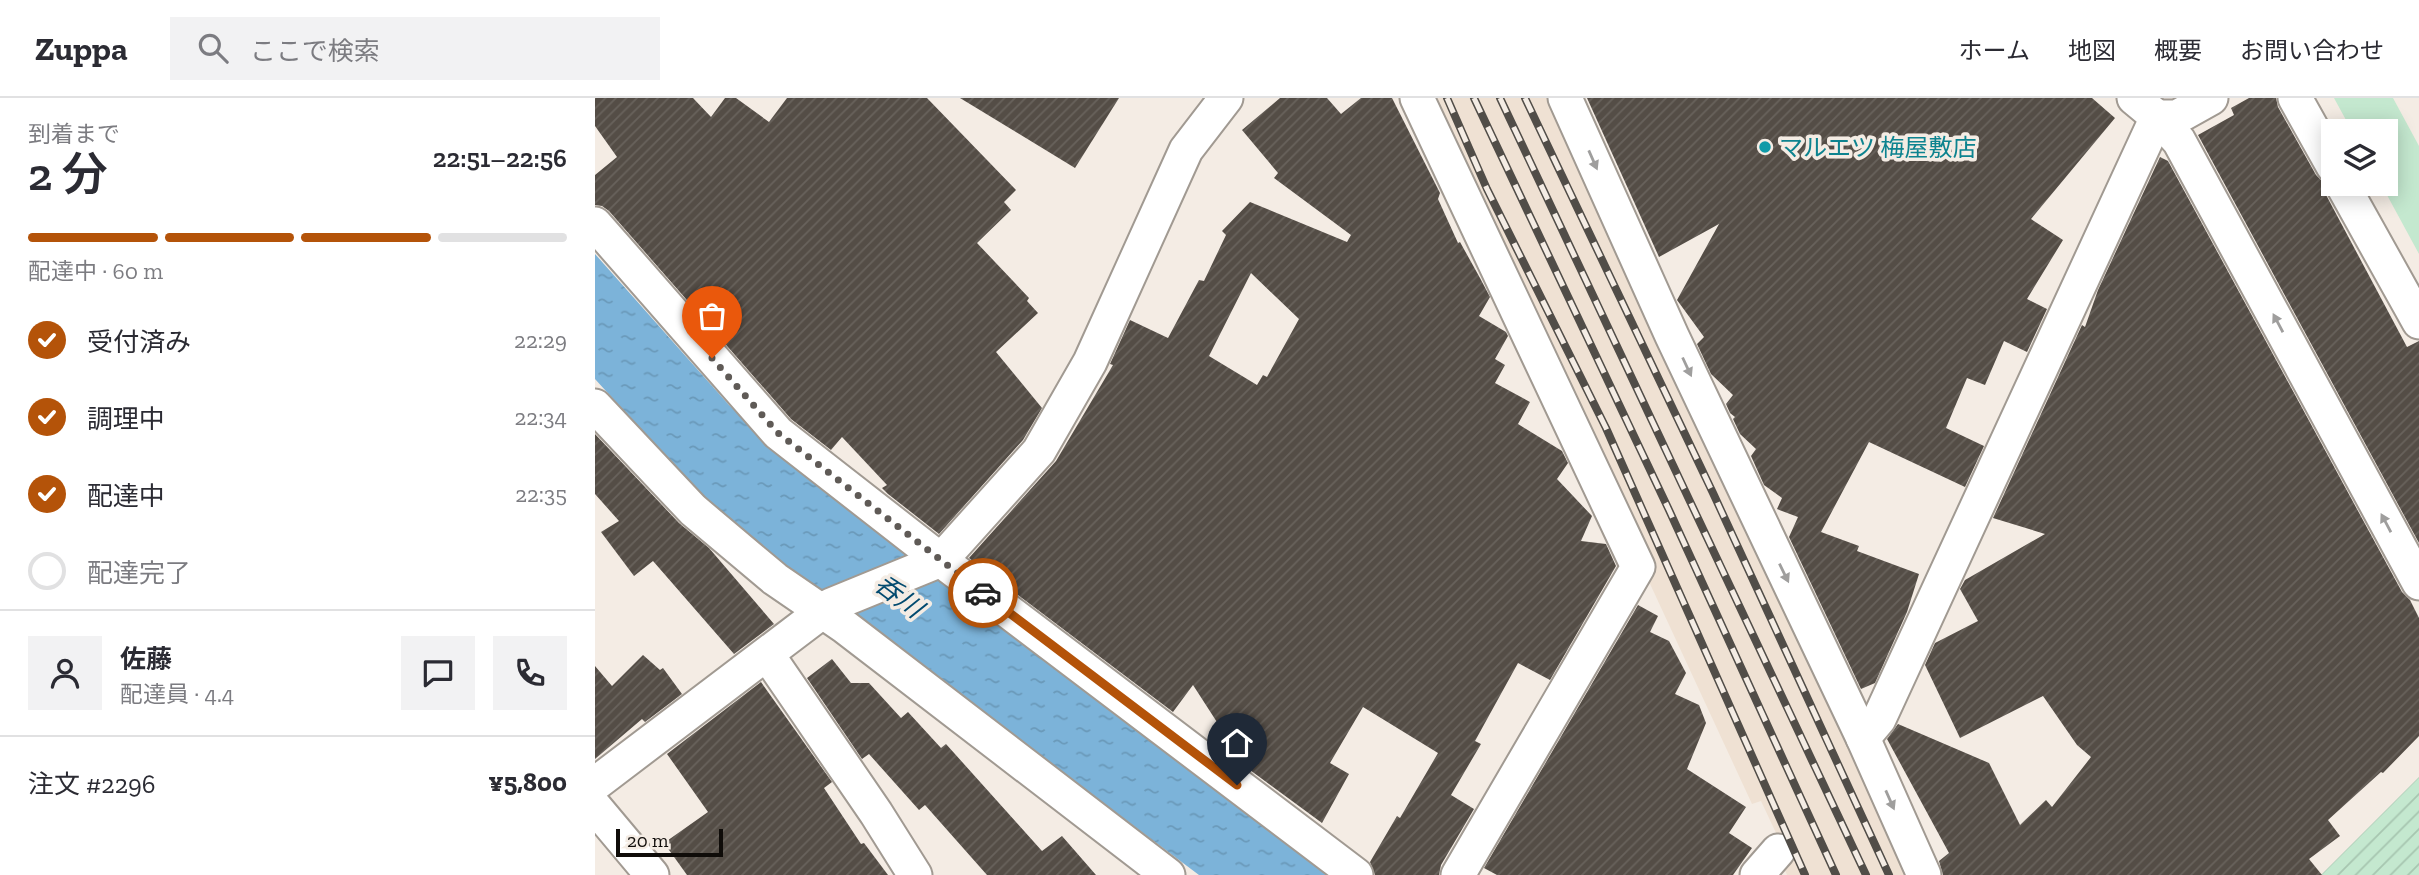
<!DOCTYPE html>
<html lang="ja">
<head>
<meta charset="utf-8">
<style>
  :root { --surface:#fff; --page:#f2f2f3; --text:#2b2b33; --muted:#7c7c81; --line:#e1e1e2; --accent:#b45309 }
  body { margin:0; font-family:"Zilla Slab","Noto Sans JP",serif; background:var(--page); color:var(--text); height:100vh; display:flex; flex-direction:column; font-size:26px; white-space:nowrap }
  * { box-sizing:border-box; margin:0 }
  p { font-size:23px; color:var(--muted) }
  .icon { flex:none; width:38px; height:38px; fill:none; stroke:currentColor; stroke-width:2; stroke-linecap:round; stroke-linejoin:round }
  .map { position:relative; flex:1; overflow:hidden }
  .panel { display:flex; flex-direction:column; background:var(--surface); width:595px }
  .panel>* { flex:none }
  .tools { position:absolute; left:1726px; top:21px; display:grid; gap:14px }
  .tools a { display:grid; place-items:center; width:77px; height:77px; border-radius:0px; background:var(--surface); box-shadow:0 4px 18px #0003; font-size:35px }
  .scale { position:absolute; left:21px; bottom:18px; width:107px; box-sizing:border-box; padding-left:7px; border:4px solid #0f0c09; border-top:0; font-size:19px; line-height:24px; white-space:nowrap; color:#0f0c09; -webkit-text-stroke:5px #f4ece4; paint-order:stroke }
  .pin { position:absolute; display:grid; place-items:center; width:60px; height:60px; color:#fff; margin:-72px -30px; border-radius:50% 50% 50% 0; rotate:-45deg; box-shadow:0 0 7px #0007 }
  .pin .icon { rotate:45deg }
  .courier { position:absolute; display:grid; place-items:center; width:70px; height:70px; margin:-35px; border:5px solid #b45309; border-radius:50%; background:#fff; color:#222; box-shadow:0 2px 9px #0007 }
  .head em { font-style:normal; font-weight:600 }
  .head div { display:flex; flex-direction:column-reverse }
  .head { display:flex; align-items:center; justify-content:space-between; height:119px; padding:0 28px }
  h1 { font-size:46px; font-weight:600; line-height:52px }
  .bar { display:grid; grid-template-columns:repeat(4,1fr); gap:10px 7px; align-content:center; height:84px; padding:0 28px }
  .bar i { height:9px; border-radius:5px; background:var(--line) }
  .bar .selected { background:var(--accent) }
  .bar p { grid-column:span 4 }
  .line { display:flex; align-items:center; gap:18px; padding:0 28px; border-top:2px solid var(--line) }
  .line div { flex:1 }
  .round { display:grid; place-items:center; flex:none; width:74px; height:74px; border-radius:0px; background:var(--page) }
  ol { padding:0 28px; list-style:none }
  li { display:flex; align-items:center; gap:21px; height:77px }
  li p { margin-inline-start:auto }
  li .icon { padding:7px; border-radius:50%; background:var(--accent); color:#fff; stroke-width:4 }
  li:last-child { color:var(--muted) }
  li i { width:38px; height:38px; border:4px solid var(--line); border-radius:50% }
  header { display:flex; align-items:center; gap:42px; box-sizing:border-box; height:98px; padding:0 35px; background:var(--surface); border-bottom:2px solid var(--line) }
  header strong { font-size:33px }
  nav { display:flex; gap:38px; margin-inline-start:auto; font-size:24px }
  .search { width:490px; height:63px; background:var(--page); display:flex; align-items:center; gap:18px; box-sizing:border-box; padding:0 24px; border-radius:0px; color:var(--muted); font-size:26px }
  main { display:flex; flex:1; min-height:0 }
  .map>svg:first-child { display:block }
</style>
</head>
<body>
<header>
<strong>Zuppa</strong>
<div class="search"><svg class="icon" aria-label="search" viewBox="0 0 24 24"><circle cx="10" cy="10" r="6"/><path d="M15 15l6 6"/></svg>ここで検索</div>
<nav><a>ホーム</a><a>地図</a><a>概要</a><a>お問い合わせ</a></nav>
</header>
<main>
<section class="panel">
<div class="head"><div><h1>2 分</h1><p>到着まで</p></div><em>22:51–22:56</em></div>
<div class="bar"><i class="selected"></i><i class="selected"></i><i class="selected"></i><i></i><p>配達中 · 60 m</p></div>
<ol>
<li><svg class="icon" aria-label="check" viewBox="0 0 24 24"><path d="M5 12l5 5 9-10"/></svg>受付済み<p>22:29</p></li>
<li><svg class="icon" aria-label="check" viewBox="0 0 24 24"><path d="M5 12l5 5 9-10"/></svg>調理中<p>22:34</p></li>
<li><svg class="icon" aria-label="check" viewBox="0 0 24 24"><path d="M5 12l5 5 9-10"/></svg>配達中<p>22:35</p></li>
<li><i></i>配達完了</li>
</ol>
<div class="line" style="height:126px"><a class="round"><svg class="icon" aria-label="person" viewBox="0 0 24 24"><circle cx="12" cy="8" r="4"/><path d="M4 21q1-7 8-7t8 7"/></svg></a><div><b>佐藤</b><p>配達員 · 4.4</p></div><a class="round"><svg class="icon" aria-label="chat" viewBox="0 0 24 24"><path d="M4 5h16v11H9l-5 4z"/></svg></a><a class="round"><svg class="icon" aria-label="phone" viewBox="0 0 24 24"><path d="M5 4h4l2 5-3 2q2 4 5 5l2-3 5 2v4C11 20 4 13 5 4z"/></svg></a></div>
<div class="line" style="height:91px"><div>注文 #2296</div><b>¥5,800</b></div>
</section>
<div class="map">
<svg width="1824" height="777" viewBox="0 0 1824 777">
  <defs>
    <pattern id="garden-furrows" width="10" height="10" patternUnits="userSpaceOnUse" patternTransform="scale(1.75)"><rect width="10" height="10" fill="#c4e8cf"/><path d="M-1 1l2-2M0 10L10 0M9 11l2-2" fill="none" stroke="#a7c6b0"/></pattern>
    <pattern id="water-ripples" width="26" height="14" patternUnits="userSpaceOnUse" patternTransform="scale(1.75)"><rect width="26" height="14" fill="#7cb3d9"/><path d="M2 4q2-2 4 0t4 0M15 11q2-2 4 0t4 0" fill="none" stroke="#6a99b9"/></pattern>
    <pattern id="building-hatch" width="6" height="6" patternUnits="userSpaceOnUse" patternTransform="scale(1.75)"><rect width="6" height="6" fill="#544d46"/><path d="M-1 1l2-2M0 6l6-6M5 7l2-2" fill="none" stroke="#68625c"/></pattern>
  </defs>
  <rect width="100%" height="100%" fill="#f4ece4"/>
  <polygon fill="#efe1d3" points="830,0 952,0 1316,777 1192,777 1185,761 1190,754 1166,703 1157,706"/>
  <polygon fill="#c4e8cf" points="1739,0 1798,0 1824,48 1824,156 1786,86 1790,86 1790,33 1757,33"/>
  <polygon fill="url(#garden-furrows)" points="1824,679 1824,777 1726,777"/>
  <polygon fill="url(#water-ripples)" points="0,156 134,307 182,351 741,777 604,777 143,431 91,381 0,281"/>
  <g fill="url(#building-hatch)" fill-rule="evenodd">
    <polygon points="0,0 98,0 116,19 130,0 141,0 174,24 192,0 332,0 421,92 409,104 416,112 382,145 434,200 432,203 443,215 401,254 447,310 428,342 344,436 293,396 287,390 292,387 247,339 236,352 196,321 14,113 7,108 0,107 0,77 22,59 0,28"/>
    <polygon points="365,0 524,0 480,70"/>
    <path d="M685,0H732L746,16L766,0H797L845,95L843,101L863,145L865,144L885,180L895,199L884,218L911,234L913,238L900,261L910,267L900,285L935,304L923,326L967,353L973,365L962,381L997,418L986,443L1011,446L1021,468L955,582L923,565L880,643L886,646L856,697L879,711L846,767L844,777H780L775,764L802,718L805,720L843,655L768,609L735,665L754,676L727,725L621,647L629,635L598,587L578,614L374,460L461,363L518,267L515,266L535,222L573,240L604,182L609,183L631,137L627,133L655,104L752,144L756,137L679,80L683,75L647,32ZM656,175L704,221L672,279L668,277L662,287L614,258Z"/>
    <polygon points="992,0 1497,0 1520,20 1436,121 1468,142 1432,201 1452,211 1432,254 1409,243 1390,287 1372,280 1351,330 1389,348 1370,389 1274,344 1226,434 1264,448 1262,453 1324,476 1312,514 1280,585 1266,591 1194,439 1203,419 1182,411 1187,400 1169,387 1156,358 1161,351 1145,336 1138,321 1140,319 1135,315 1131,306 1138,297 1116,276 1102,246 1109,239 1082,202 1124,126 1064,159"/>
    <polygon points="1654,0 1681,0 1683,9 1721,77 1728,84 1730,95 1812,249 1824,243 1824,445 1603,37 1639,17 1636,10"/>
    <polygon points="1565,59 1573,63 1807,494 1815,502 1824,520 1824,638 1788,675 1786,674 1733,722 1745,738 1714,761 1727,777 1348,777 1344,763 1354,755 1292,641 1303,626 1394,665 1425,727 1451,702 1457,709 1496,659 1482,647 1448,598 1365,640 1330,567 1340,545 1383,523 1365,491 1370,482 1450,436 1398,420 1487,227 1490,229 1503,192"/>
    <polygon points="0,336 84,425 114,450 179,526 139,556 58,463 39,478 6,434 24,423 0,396"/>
    <polygon points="1043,507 1063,518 1055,534 1074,543 1091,575 1080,596 1104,607 1111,625 1092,671 1151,709 1134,735 1157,750 1138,777 902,777 889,770"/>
    <polygon points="48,557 65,572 68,570 87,596 50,624 47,621 0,661 0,568 17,588"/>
    <polygon points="237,561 256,585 274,585 306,620 313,614 346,650 351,646 447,753 467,738 501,777 392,777 330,707 324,712 274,656 267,661 212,580"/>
    <polygon points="166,584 237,684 229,690 266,746 269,745 293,777 92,777 69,745 113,714 72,656"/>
  </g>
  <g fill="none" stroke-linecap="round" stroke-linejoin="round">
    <g stroke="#a19a92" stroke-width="37">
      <g id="street">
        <polyline points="822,0 1043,469 863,777"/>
        <polyline points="970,0 1077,238 1268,640 1329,777"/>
        <polyline points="1539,0 1562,19 1584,43 1824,485"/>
        <polyline points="1700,0 1738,68"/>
        <polyline points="1562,19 1582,19 1616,0"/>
        <polyline points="1747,86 1824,224"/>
        <polyline points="0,126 183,335 356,470 761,777"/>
        <polyline points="0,308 98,412 180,481 250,529 573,777"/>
        <polyline points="172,556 281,715 320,777"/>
        <polyline points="1268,640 1284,621 1562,19"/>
        <polyline points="0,686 236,507 346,462 444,353 495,264 591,52 631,0"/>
        <polyline points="0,709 57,777"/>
        <polyline points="1162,777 1183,753"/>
      </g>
    </g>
    <use href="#street" stroke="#fff" stroke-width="33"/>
    <g stroke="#514d48" stroke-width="8">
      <g id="rail">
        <polyline points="852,0 892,91 1011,330 1210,777"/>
        <polyline points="879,0 1074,412 1241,777"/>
        <polyline points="905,0 1271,777"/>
        <polyline points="930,0 1118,395 1294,777"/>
      </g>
    </g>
    <use href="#rail" stroke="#f4ece4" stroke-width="5" stroke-dasharray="16" stroke-linecap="butt"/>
  </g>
  <defs><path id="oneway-solid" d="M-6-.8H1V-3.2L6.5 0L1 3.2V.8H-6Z" transform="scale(1.75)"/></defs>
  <g fill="#9f9e9d">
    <use href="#oneway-solid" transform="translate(998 62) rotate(66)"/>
    <use href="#oneway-solid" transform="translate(1683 225) rotate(-118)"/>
    <use href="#oneway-solid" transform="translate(1092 269) rotate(65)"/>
    <use href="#oneway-solid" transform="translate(1791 425) rotate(-118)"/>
    <use href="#oneway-solid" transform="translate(1189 475) rotate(64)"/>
    <use href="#oneway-solid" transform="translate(1295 702) rotate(66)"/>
  </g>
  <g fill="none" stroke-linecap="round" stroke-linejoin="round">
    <polyline stroke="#5f5a56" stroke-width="7" stroke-dasharray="0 12.6" points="117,260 183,335 388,495"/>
    <polyline stroke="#b45309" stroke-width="9" points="388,495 642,687"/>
  </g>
  <circle fill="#0f9aa8" stroke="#f4ece4" stroke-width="2.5" cx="1170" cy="49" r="7"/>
  <g text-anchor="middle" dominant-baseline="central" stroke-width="7" stroke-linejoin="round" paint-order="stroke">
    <g font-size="24" fill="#0d838f" stroke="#f4ece4" text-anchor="start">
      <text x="1184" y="49">マルエツ 梅屋敷店</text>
    </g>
    <g font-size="26" font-style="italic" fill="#024a6f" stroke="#f4ece4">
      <text transform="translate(304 498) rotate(37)">呑川</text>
    </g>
  </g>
</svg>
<div class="tools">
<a><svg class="icon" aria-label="layers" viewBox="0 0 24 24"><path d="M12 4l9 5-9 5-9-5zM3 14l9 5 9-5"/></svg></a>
</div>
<div class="scale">20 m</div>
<div class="pin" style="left:117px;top:260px;background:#ea580c"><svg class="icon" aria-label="bag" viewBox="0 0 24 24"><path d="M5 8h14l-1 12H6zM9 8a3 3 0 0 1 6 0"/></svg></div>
<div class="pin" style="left:642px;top:687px;background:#1f2937"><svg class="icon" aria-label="home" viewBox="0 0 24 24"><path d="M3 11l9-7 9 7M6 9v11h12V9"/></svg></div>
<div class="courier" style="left:388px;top:495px"><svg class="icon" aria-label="car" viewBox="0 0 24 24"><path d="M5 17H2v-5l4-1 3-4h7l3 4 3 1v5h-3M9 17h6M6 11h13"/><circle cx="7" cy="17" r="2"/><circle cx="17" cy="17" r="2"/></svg></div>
</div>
</main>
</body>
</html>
